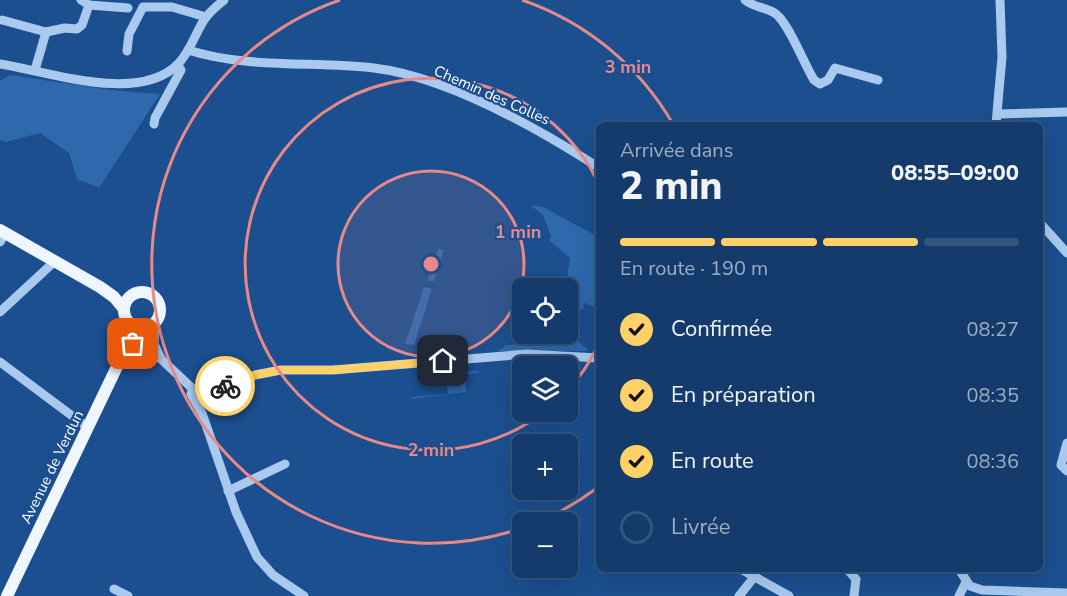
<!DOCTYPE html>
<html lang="fr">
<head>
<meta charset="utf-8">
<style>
  :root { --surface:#143b6b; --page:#1d4271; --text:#f1f3f6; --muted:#9dadc1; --line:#33557e; --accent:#ffd166 }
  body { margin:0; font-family:"Nunito Sans",sans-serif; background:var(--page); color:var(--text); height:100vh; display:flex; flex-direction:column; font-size:22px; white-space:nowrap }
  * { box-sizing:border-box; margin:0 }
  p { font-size:20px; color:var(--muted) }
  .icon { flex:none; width:33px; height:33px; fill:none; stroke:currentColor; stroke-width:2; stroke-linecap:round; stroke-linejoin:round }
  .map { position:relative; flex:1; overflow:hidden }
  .side { position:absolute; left:596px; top:122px; width:447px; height:450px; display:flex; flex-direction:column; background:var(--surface); border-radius:9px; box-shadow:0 6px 24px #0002,0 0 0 2px var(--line) }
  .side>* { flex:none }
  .fabs { position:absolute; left:512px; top:278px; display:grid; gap:12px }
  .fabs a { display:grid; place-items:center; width:66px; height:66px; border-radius:9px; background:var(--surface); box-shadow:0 6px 24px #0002,0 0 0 2px var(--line); font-size:30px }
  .pin { position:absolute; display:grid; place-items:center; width:51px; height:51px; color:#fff; margin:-26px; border-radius:12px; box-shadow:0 3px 9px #0006 }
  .courier { position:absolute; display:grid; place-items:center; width:60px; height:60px; margin:-30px; border:4px solid #ffd166; border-radius:50%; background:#fff; color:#222; box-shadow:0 2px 8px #0007 }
  .head em { font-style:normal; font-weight:800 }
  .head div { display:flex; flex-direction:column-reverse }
  .head { display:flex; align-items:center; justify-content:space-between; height:102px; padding:0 24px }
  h1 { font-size:39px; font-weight:800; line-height:45px }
  .bar { display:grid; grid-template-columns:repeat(4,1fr); gap:9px 6px; align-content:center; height:72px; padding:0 24px }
  .bar i { height:8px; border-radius:4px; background:var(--line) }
  .bar .current { background:var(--accent) }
  .bar p { grid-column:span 4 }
  ol { padding:0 24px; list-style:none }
  li { display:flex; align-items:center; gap:18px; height:66px }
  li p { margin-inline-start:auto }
  li .icon { padding:6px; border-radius:50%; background:var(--accent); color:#111; stroke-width:4 }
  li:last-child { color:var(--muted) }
  li i { width:33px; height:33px; border:3px solid var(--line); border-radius:50% }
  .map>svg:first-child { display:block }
</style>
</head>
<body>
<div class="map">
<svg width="1067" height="596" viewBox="0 0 1067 596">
  <rect width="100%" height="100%" fill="#1b4f8f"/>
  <g fill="#2e69ad">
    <polygon points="10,75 111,90 160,94 99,188 77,179 69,153 40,133 6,142 0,140 0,81"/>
    <path d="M530,205L543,207L598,237V308L584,303L583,309L576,310C575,328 570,340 588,349L587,351H497L507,345L554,343V333H567V288H559L561,277L567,278L570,258L549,240L551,237L543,215Z"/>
    <polygon points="438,249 444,250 434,281 427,281"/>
    <polygon points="424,287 432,289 414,345 405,344"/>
    <path d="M516,299L522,300C522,315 520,326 510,338Z"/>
    <polygon points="526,362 572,364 581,383 576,400 573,372 567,370 567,366 526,365"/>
    <polygon points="478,371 479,373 465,374 466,392 412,399 411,397 448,394 446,377 453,372"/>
  </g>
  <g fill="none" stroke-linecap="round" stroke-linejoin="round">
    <g stroke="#a9c9ee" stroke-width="9">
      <polyline points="81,0 89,5 128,8"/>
      <path d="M745,0C754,8 767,7 776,14C789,24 804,64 814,80L820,84L828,80L835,68L878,80"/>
      <polyline points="2,20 46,32 35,70"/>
      <polyline points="46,32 65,28 77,29 82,25 89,5"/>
      <path d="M188,50C248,69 313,61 374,68C447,77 537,128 598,167"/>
      <polyline points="127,51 129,34 143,7 172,7 206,17"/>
      <path d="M0,64C50,72 139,104 178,64C190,52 195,34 204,20C209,12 217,6 224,0"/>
      <polyline points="998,114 1067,112"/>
      <polyline points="154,124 155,118 181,70 178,65"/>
      <polyline points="996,124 1002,57 1000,0"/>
      <polyline points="1040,223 1067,253"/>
      <polyline points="0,242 5,233"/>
      <polyline points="0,312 54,262"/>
      <polyline points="155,323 154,344 161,359 193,389 203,392 255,375 281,370 333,370 527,354 598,358"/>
      <polyline points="128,345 141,346 160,358"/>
      <polyline points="0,362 87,427"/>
      <polyline points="193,389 191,394 202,413 236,512 257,557 273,575 304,596"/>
      <polyline points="1067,443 1061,465 1067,471"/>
      <polyline points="228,491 285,464"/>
      <polyline points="739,568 789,596"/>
      <polyline points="846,568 856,579 854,596"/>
      <polyline points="958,568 970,586 982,590 1067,593"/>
      <polyline points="114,589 128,596"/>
      <polyline points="739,596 755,576"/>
      <polyline points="959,596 966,582"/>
    </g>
    <g stroke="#f0f6ff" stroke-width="12">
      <polyline points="0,230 100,287 114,297 124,309"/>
      <circle cx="142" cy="310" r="18"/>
      <polyline points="7,596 124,352 134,338 147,327"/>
    </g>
  </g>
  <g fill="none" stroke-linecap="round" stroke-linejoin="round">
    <path stroke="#afc1d8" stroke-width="6" stroke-dasharray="0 10.8" d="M133,344C172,347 174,405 225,386"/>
    <polyline stroke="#ffd166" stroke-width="8" points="225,386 255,375 281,370 333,370 443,361"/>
  </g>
  <circle cx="431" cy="264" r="93" fill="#e88989" fill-opacity=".12"/>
  <g fill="none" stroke="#e88989" stroke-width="3">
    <circle cx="431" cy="264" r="93"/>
    <path d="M598 346A186 186 0 0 1 567 391M544 412A186 186 0 1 1 598 182"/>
    <path d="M597 488A279 279 0 0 1 538 522M522 528A279 279 0 1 1 340 0M522 0A279 279 0 0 1 673 124"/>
  </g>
  <g text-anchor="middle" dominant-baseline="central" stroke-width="4.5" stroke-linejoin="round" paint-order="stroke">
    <g font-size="15" fill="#fff" stroke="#1b4f8f">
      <text transform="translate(492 95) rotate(24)">Chemin des Colles</text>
      <text transform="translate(52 467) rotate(-64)">Avenue de Verdun</text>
    </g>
  </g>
  <circle cx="431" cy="264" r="9" fill="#e88989" stroke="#1b4f8f" stroke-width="3"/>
  <g font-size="18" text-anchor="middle" font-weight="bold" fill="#e88989" stroke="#1b4f8f" stroke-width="4.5" stroke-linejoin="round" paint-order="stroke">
    <text x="628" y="73">3 min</text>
    <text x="518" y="238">1 min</text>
    <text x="431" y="456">2 min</text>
  </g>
</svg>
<div class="fabs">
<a><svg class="icon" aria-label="locate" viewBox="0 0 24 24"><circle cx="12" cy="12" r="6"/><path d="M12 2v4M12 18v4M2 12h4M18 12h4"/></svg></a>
<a><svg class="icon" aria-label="layers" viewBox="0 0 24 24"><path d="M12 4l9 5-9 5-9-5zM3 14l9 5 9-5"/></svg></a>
<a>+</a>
<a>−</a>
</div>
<div class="pin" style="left:133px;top:344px;background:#ea580c"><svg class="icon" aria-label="bag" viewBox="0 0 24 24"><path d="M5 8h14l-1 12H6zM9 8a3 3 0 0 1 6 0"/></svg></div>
<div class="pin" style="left:443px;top:361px;background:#1f2937"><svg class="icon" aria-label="home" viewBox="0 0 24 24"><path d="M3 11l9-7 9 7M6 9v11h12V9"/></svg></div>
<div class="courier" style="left:225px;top:386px"><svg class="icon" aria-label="bike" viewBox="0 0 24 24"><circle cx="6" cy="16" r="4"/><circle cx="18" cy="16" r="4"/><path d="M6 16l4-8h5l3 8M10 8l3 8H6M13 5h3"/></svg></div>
<section class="side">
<div class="head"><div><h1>2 min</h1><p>Arrivée dans</p></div><em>08:55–09:00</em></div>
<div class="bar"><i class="current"></i><i class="current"></i><i class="current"></i><i></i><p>En route · 190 m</p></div>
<ol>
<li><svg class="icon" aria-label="check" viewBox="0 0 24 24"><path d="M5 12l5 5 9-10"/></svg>Confirmée<p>08:27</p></li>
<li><svg class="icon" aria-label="check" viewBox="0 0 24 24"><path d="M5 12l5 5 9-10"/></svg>En préparation<p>08:35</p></li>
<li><svg class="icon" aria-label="check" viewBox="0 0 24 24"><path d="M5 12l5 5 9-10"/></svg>En route<p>08:36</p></li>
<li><i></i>Livrée</li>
</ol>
</section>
</div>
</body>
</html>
